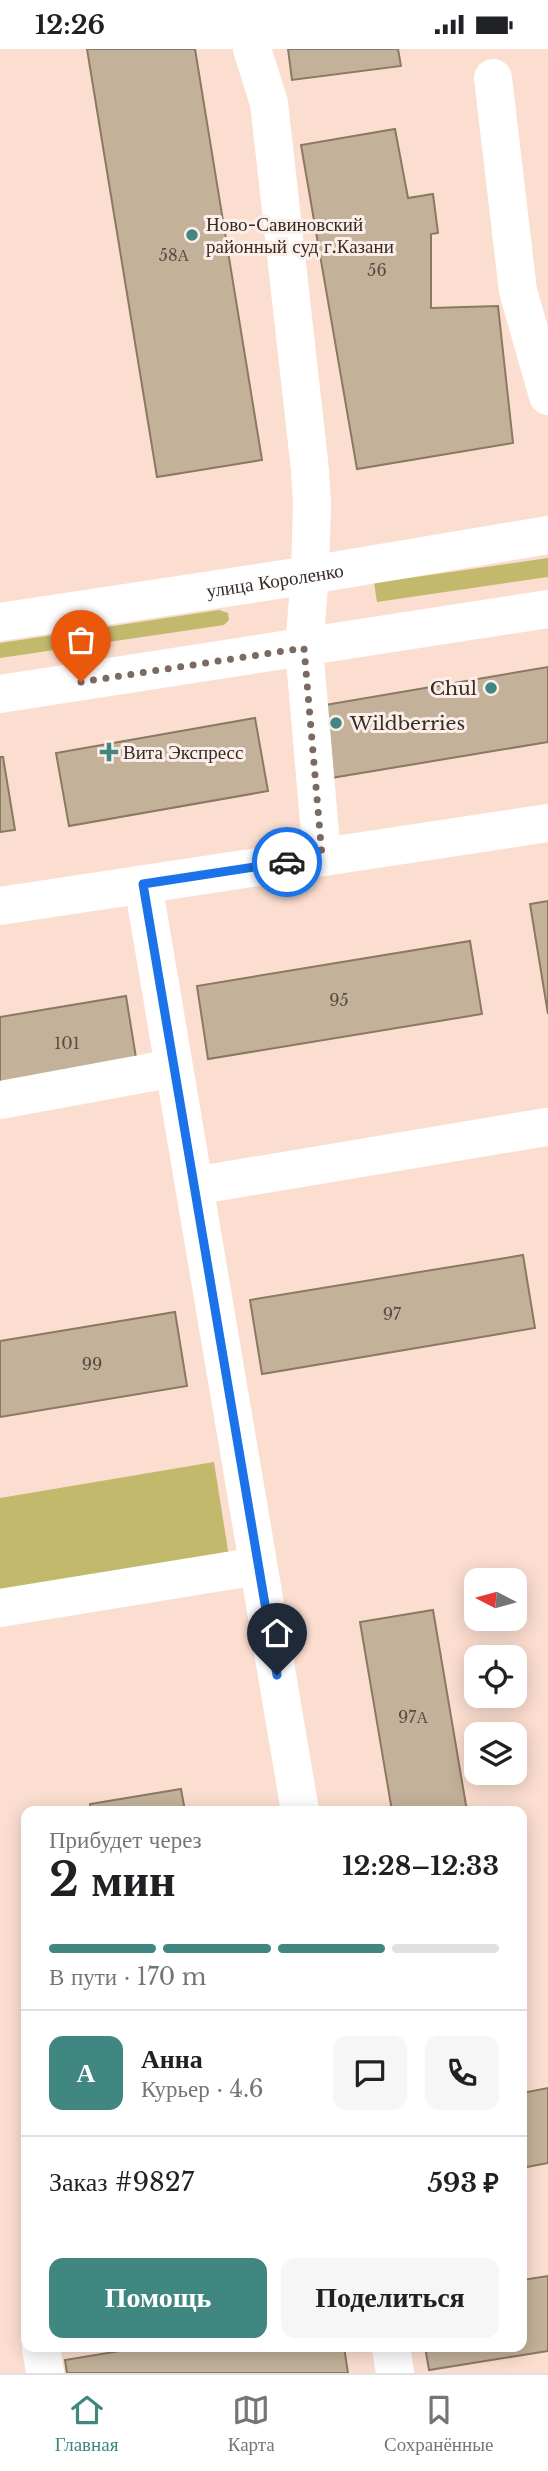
<!DOCTYPE html>
<html lang="ru">
<head>
<meta charset="utf-8">
<style>
  :root { --surface:#fff; --page:#f6f6f6; --text:#202124; --muted:#757577; --line:#e0e0e0; --accent:#408782 }
  body { margin:0; font-family:"Libre Baskerville",serif; background:var(--page); color:var(--text); height:100vh; display:flex; flex-direction:column; font-size:26px; white-space:nowrap }
  * { box-sizing:border-box; margin:0 }
  p { font-size:23px; color:var(--muted) }
  .icon { flex:none; width:38px; height:38px; fill:none; stroke:currentColor; stroke-width:2; stroke-linecap:round; stroke-linejoin:round }
  .map { position:relative; flex:1; overflow:hidden }
  .details { position:absolute; left:21px; top:1757px; width:506px; height:546px; display:flex; flex-direction:column; background:var(--surface); border-radius:14px; box-shadow:0 4px 18px #0003 }
  .details>* { flex:none }
  .needle { width:46px; rotate:276deg }
  .fabs { position:absolute; left:464px; top:1519px; display:grid; gap:14px }
  .fabs a { display:grid; place-items:center; width:63px; height:63px; border-radius:14px; background:var(--surface); box-shadow:0 4px 18px #0003; font-size:35px }
  .pin { position:absolute; display:grid; place-items:center; width:60px; height:60px; color:#fff; margin:-72px -30px; border-radius:50% 50% 50% 0; rotate:-45deg; box-shadow:0 0 7px #0007 }
  .pin .icon { rotate:45deg }
  .courier { position:absolute; display:grid; place-items:center; width:70px; height:70px; margin:-35px; border:5px solid #1a73e8; border-radius:50%; background:#fff; color:#222; box-shadow:0 2px 9px #0007 }
  .head em { font-style:normal; font-weight:700 }
  .head div { display:flex; flex-direction:column-reverse }
  .head { display:flex; align-items:center; justify-content:space-between; height:119px; padding:0 28px }
  h1 { font-size:46px; font-weight:700; line-height:52px }
  .bar { display:grid; grid-template-columns:repeat(4,1fr); gap:10px 7px; align-content:center; height:84px; padding:0 28px }
  .bar i { height:9px; border-radius:5px; background:var(--line) }
  .bar .active { background:var(--accent) }
  .bar p { grid-column:span 4 }
  .line { display:flex; align-items:center; gap:18px; padding:0 28px; border-top:2px solid var(--line) }
  .line div { flex:1 }
  .round { display:grid; place-items:center; flex:none; width:74px; height:74px; border-radius:14px; background:var(--page) }
  .cta { display:flex; gap:14px; margin-top:auto; padding:14px 28px }
  .cta a { flex:1; height:80px; border-radius:14px; background:var(--accent); color:#fff; font-size:28px; font-weight:700; line-height:80px; text-align:center }
  .cta a+a { background:var(--page); color:var(--text) }
  .status { display:flex; justify-content:space-between; align-items:center; height:49px; padding:0 35px; background:var(--surface); direction:ltr }
  .status svg { height:19px; fill:currentColor }
  .dock { display:flex; justify-content:space-around; align-items:center; height:98px; border-top:2px solid var(--line); background:var(--surface); font-size:19px; color:var(--muted) }
  .dock a { display:grid; justify-items:center; gap:4px }
  .dock .active { color:var(--accent) }
  .map>svg:first-child { display:block }
</style>
</head>
<body>
<div class="status"><b>12:26</b><svg viewBox="0 0 49 12"><path d="M0 12V9h3v3zM5 12V6h3v6zM10 12V3h3v9zM15 12V0h3v12zM26 1h20v11H26zM47 4h2v5h-2z"/></svg></div>
<div class="map">
<svg width="548" height="2324" viewBox="0 0 548 2324">
  <rect width="100%" height="100%" fill="#fcded0"/>
  <g fill="#c2b96d">
    <polygon points="548,509 548,528 377,553 374,534"/>
    <polygon points="219,561 228,564 229,571 224,576 0,609 0,594"/>
    <polygon points="214,1413 230,1514 0,1552 0,1449"/>
  </g>
  <g fill="#c3b19a" stroke="#8a7963" stroke-width="2">
    <polygon points="87,0 195,0 262,411 157,428"/>
    <polygon points="288,0 398,0 401,17 292,31"/>
    <polygon points="395,80 408,149 433,145 438,184 431,185 431,259 498,257 513,394 357,420 301,96"/>
    <polygon points="548,618 548,693 331,729 319,657"/>
    <polygon points="255,669 268,742 69,777 56,704"/>
    <polygon points="0,708 3,708 15,781 0,783"/>
    <polygon points="548,852 548,965 530,855"/>
    <polygon points="470,892 482,965 208,1010 197,937"/>
    <polygon points="126,947 138,1021 0,1043 0,968"/>
    <polygon points="523,1206 535,1279 262,1325 250,1251"/>
    <polygon points="175,1263 187,1337 0,1368 0,1292"/>
    <polygon points="433,1561 467,1762 392,1762 360,1573"/>
    <polygon points="181,1740 185,1762 91,1762 90,1755"/>
    <polygon points="548,2039 548,2114 522,2119 522,2044"/>
    <polygon points="548,2227 548,2302 429,2321 425,2298 522,2298 522,2231"/>
    <polygon points="144,2298 344,2298 348,2324 67,2324 65,2311"/>
  </g>
  <g fill="none" stroke-linecap="round" stroke-linejoin="round">
    <g stroke="#fff" stroke-width="38">
      <polyline points="252,0 269,54 310,421 312,454 310,526 304,599 322,807"/>
      <polyline points="493,29 518,242 548,347"/>
      <path id="s1" d="M0,573L310,526L548,486"/>
      <polyline points="0,645 548,560"/>
      <polyline points="143,835 300,1762"/>
      <polyline points="0,857 548,774"/>
      <polyline points="0,1051 174,1019"/>
      <polyline points="194,1137 546,1078"/>
      <polyline points="0,1559 258,1517"/>
      <polyline points="41,2298 45,2324"/>
      <polyline points="391,2298 395,2324"/>
    </g>
  </g>
  <g fill="none" stroke-linecap="round" stroke-linejoin="round">
    <polyline stroke="#7b6a62" stroke-width="7" stroke-dasharray="0 12.6" points="81,633 304,599 322,807 287,813"/>
    <polyline stroke="#1a73e8" stroke-width="9" points="277,1626 143,835 287,813"/>
  </g>
  <g fill="#408782" stroke="#fcefea" stroke-width="2.5">
    <circle cx="192" cy="186" r="7"/>
    <circle cx="491" cy="639" r="7"/>
    <circle cx="336" cy="674" r="7"/>
    <path d="M105.5 692.5h7v7h7v7h-7v7h-7v-7h-7v-7h7z"/>
  </g>
  <g text-anchor="middle" dominant-baseline="central" stroke-width="6" stroke-linejoin="round" paint-order="stroke">
    <g font-size="16" fill="#594c43">
      <text x="174" y="206">58А</text>
      <text x="377" y="221">56</text>
      <text x="339" y="951">95</text>
      <text x="67" y="994">101</text>
      <text x="392" y="1265">97</text>
      <text x="92" y="1315">99</text>
      <text x="413" y="1668">97А</text>
    </g>
    <g font-size="19" fill="#362b26" stroke="#fcefea" text-anchor="start">
      <text x="206" y="175">Ново-Савиновский<tspan x="206" dy="22">районный суд г.Казани</tspan></text>
      <text x="477" y="639" text-anchor="end">Chul</text>
      <text x="350" y="674">Wildberries</text>
      <text x="123" y="703">Вита Экспресс</text>
    </g>
    <g font-size="19" fill="#362b26" stroke="#fcefea">
      <text stroke="none"><textPath href="#s1" startOffset="278">улица Короленко</textPath></text>
    </g>
  </g>
</svg>
<div class="fabs">
<a><svg class="needle" viewBox="-14 -14 28 28"><path d="M0-13l5 13h-10z" fill="#e53935"/><path d="M0 13l5-13h-10z" fill="#757577"/></svg></a>
<a><svg class="icon" aria-label="locate" viewBox="0 0 24 24"><circle cx="12" cy="12" r="6"/><path d="M12 2v4M12 18v4M2 12h4M18 12h4"/></svg></a>
<a><svg class="icon" aria-label="layers" viewBox="0 0 24 24"><path d="M12 4l9 5-9 5-9-5zM3 14l9 5 9-5"/></svg></a>
</div>
<div class="pin" style="left:81px;top:633px;background:#ea580c"><svg class="icon" aria-label="bag" viewBox="0 0 24 24"><path d="M5 8h14l-1 12H6zM9 8a3 3 0 0 1 6 0"/></svg></div>
<div class="pin" style="left:277px;top:1626px;background:#1f2937"><svg class="icon" aria-label="home" viewBox="0 0 24 24"><path d="M3 11l9-7 9 7M6 9v11h12V9"/></svg></div>
<div class="courier" style="left:287px;top:813px"><svg class="icon" aria-label="car" viewBox="0 0 24 24"><path d="M5 17H2v-5l4-1 3-4h7l3 4 3 1v5h-3M9 17h6M6 11h13"/><circle cx="7" cy="17" r="2"/><circle cx="17" cy="17" r="2"/></svg></div>
<section class="details">
<div class="head"><div><h1>2 мин</h1><p>Прибудет через</p></div><em>12:28–12:33</em></div>
<div class="bar"><i class="active"></i><i class="active"></i><i class="active"></i><i></i><p>В пути · 170 m</p></div>
<div class="line" style="height:126px"><b class="round" style="background:var(--accent);color:#fff">А</b><div><b>Анна</b><p>Курьер · 4.6</p></div><a class="round"><svg class="icon" aria-label="chat" viewBox="0 0 24 24"><path d="M4 5h16v11H9l-5 4z"/></svg></a><a class="round"><svg class="icon" aria-label="phone" viewBox="0 0 24 24"><path d="M5 4h4l2 5-3 2q2 4 5 5l2-3 5 2v4C11 20 4 13 5 4z"/></svg></a></div>
<div class="line" style="height:91px"><div>Заказ #9827</div><b>593 ₽</b></div>
<div class="cta"><a>Помощь</a><a>Поделиться</a></div>
</section>
</div>
<nav class="dock">
<a class="active"><svg class="icon" aria-label="home" viewBox="0 0 24 24"><path d="M3 11l9-7 9 7M6 9v11h12V9"/></svg>Главная</a>
<a><svg class="icon" aria-label="map" viewBox="0 0 24 24"><path d="M3 6l6-2 6 2 6-2v14l-6 2-6-2-6 2zM9 4v14M15 6v14"/></svg>Карта</a>
<a><svg class="icon" aria-label="saved" viewBox="0 0 24 24"><path d="M7 4h10v16l-5-4-5 4z"/></svg>Сохранённые</a>
</nav>
</body>
</html>
